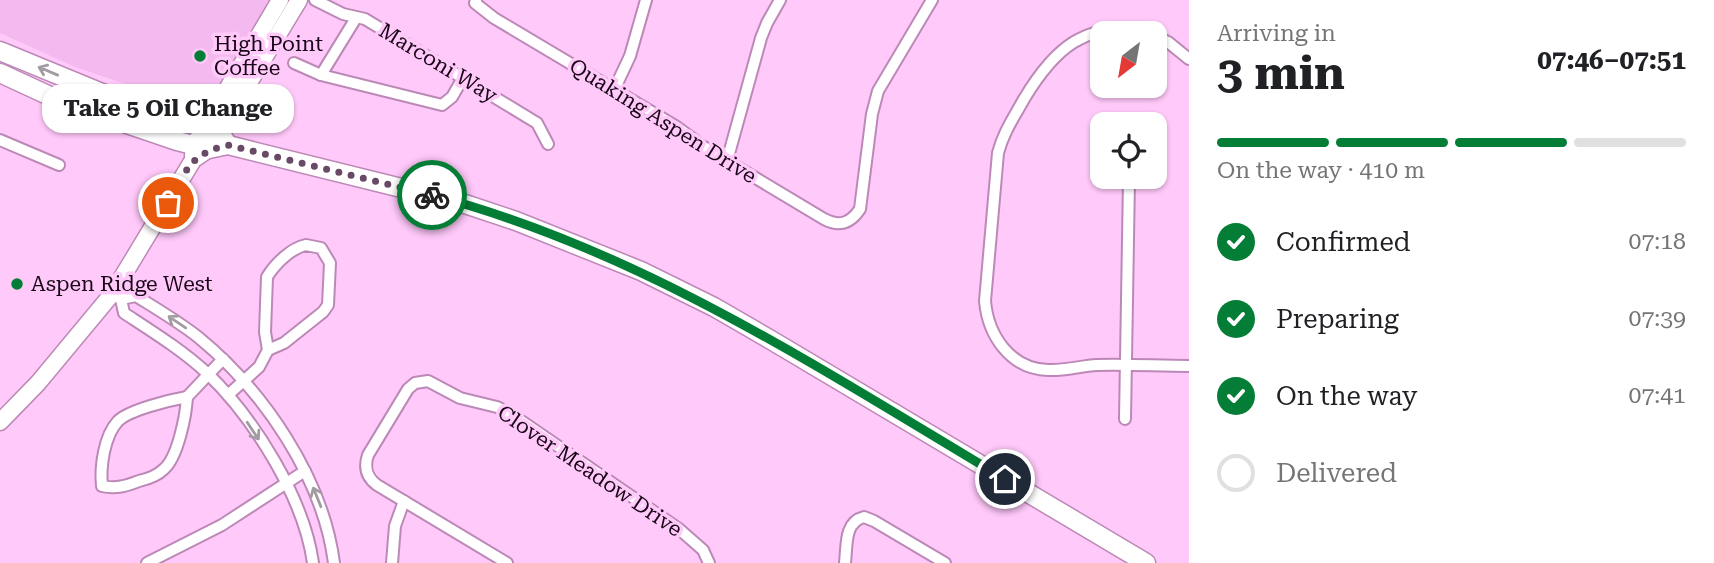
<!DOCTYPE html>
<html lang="en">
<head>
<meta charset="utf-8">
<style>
  :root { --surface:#fff; --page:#f2f2f2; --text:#202124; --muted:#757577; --line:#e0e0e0; --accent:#047e36 }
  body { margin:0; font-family:"Roboto Serif",serif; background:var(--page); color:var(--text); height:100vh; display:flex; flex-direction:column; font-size:26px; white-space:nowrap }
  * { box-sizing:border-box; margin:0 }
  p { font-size:23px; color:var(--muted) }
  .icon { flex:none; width:38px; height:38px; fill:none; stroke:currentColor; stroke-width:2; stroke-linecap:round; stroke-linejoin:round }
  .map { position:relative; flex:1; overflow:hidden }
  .panel { display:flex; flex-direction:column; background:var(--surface); width:525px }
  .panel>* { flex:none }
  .needle { width:46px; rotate:211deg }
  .controls { position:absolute; left:1090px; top:21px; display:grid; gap:14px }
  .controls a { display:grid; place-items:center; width:77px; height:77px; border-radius:14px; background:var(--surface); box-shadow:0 2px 5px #0004; font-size:35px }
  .pin { position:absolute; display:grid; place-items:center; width:60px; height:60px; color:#fff; margin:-30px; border:4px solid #fff; border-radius:50%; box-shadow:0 2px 7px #0007 }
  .courier { position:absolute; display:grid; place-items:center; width:70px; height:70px; margin:-35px; border:5px solid #047e36; border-radius:50%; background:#fff; color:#222; box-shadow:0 2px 9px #0007 }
  .bubble { position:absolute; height:49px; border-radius:21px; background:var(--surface); box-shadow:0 2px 5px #0004; font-size:23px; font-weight:700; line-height:49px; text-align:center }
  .summary em { font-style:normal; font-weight:700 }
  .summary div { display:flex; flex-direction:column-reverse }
  .summary { display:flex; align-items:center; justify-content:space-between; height:119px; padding:0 28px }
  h1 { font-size:46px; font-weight:700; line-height:52px }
  .bar { display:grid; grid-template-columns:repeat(4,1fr); gap:10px 7px; align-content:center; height:84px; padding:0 28px }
  .bar i { height:9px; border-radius:5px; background:var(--line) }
  .bar .selected { background:var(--accent) }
  .bar p { grid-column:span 4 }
  ol { padding:0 28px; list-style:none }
  li { display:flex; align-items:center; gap:21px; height:77px }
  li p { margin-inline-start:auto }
  li .icon { padding:7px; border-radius:50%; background:var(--accent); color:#fff; stroke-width:4 }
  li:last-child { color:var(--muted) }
  li i { width:38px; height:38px; border:4px solid var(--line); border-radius:50% }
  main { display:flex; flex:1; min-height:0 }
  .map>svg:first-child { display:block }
</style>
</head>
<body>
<main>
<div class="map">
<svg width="1189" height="563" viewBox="0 0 1189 563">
  <rect width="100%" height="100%" fill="#ffc9fa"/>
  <polygon fill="#f4baf0" points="0,0 276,0 208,112 75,67 0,33"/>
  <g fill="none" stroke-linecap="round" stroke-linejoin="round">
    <g stroke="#bc89b7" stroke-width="14">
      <g id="minor">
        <polyline points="315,0 343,14 365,19 537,123 548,144"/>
        <path d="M476,0L475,3L494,18L677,127L704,147L824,219C839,227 850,224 860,209L872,114L878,91L932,0"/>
        <path d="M1148,33C1086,19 1054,49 1024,99C1014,117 1003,133 998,153L985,301C988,335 1010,369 1048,370C1064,371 1080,366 1097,365C1127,364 1158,366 1189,366"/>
        <polyline points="1155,36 1168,42 1189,59"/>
        <polyline points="294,63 321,75 442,105 452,97 463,78"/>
        <polyline points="321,75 356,18"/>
        <polyline points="614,90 630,56 646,0"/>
        <polyline points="0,140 59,165"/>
        <polyline points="727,161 761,38 767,23 780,0"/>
        <path d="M306,245L321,248L330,263L328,305L323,312L284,343L268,350L265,332L267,277C275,264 291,248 306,245Z"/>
        <path d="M112,294L121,299L136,296C157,309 179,322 198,337C264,391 323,478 334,563"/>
        <path d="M121,299L124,313C153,332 182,350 207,373C254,418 304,498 313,563"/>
        <polyline points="228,395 259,367 268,350"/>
        <path d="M187,397C186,415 178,457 164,469C157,476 148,479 139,481C126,486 116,489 102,486C100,467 104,436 118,421C129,410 170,400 187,397Z"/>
        <polyline points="187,397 223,359"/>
        <polyline points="1125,419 1129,180"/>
        <polyline points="147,563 222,525 305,471"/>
        <polyline points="392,563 395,526 404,501"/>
        <path d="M507,563L377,485C366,477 364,467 368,455L408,389L415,383L428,381L460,398L497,407L511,414L679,529L703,550L709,563"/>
        <path d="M845,563C847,546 844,522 864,517L874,521L945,563"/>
      </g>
    </g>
    <g stroke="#bc89b7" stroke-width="19">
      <g id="secondary">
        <polyline points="193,156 194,145 280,0"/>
        <polyline points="0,422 38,383 112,294 193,160 209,149 299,0"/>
      </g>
    </g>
    <g stroke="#bc89b7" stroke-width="21">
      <g id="primary">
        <polyline points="0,51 102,93 219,131 228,145"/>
        <polyline points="0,73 65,103 177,141 209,149 228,145 462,203 516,221 641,271 714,307 771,340 1146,563"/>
      </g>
    </g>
    <use href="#minor" stroke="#fff" stroke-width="10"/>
    <use href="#secondary" stroke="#fff" stroke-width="16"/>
    <use href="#primary" stroke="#fff" stroke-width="18"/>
  </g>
  <defs><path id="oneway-shaft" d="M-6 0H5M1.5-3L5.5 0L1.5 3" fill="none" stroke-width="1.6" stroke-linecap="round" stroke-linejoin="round" transform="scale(1.75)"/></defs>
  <g stroke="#a39ba2">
    <use href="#oneway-shaft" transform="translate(48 71) rotate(-157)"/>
    <use href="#oneway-shaft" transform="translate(177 322) rotate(-146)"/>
    <use href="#oneway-shaft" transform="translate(253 431) rotate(56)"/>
    <use href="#oneway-shaft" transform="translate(317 497) rotate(-112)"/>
  </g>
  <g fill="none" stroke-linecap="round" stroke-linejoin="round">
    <path stroke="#694a66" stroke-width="7" stroke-dasharray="0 12.6" d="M168,203C187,170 189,154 228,145L432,195"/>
    <path stroke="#047e36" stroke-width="9" d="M432,195C641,250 822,370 1005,479"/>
  </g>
  <g fill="#047e36" stroke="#ffc9fa" stroke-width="2.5">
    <circle cx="200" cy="56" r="7"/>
    <circle cx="17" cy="284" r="7"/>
  </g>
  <g text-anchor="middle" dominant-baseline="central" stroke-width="7" stroke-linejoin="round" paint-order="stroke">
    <g font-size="21" fill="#180617" stroke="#ffc9fa" text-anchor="start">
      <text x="214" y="44">High Point<tspan x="214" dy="24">Coffee</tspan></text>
      <text x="31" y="284">Aspen Ridge West</text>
    </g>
    <g font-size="21" fill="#180617" stroke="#ffc9fa">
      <text transform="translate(438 63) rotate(31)">Marconi Way</text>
      <text transform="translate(663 121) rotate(32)">Quaking Aspen Drive</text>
      <text transform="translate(590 471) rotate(34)">Clover Meadow Drive</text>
    </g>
  </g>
</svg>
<div class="controls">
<a><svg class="needle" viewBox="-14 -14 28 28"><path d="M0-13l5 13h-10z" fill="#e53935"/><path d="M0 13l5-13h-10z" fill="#757577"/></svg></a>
<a><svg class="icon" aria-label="locate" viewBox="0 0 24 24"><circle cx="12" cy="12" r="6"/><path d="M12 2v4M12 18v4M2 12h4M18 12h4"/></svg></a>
</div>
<div class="pin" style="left:168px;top:203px;background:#ea580c"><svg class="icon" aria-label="bag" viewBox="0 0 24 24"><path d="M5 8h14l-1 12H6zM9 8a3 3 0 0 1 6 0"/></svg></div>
<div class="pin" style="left:1005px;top:479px;background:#1f2937"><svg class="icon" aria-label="home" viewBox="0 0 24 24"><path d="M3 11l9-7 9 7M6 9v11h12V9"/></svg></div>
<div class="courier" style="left:432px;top:195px"><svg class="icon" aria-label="bike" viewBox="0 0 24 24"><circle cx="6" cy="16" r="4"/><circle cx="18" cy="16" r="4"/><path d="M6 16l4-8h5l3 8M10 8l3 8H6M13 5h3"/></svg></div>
<div class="bubble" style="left:42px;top:84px;width:252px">Take 5 Oil Change</div>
</div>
<section class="panel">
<div class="summary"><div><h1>3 min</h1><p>Arriving in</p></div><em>07:46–07:51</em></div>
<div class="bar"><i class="selected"></i><i class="selected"></i><i class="selected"></i><i></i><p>On the way · 410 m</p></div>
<ol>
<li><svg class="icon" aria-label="check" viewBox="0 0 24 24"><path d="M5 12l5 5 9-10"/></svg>Confirmed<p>07:18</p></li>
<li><svg class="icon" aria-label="check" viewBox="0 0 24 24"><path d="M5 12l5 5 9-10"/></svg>Preparing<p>07:39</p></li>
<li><svg class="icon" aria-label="check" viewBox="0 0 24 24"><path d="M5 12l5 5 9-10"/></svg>On the way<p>07:41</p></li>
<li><i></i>Delivered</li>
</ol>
</section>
</main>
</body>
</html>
